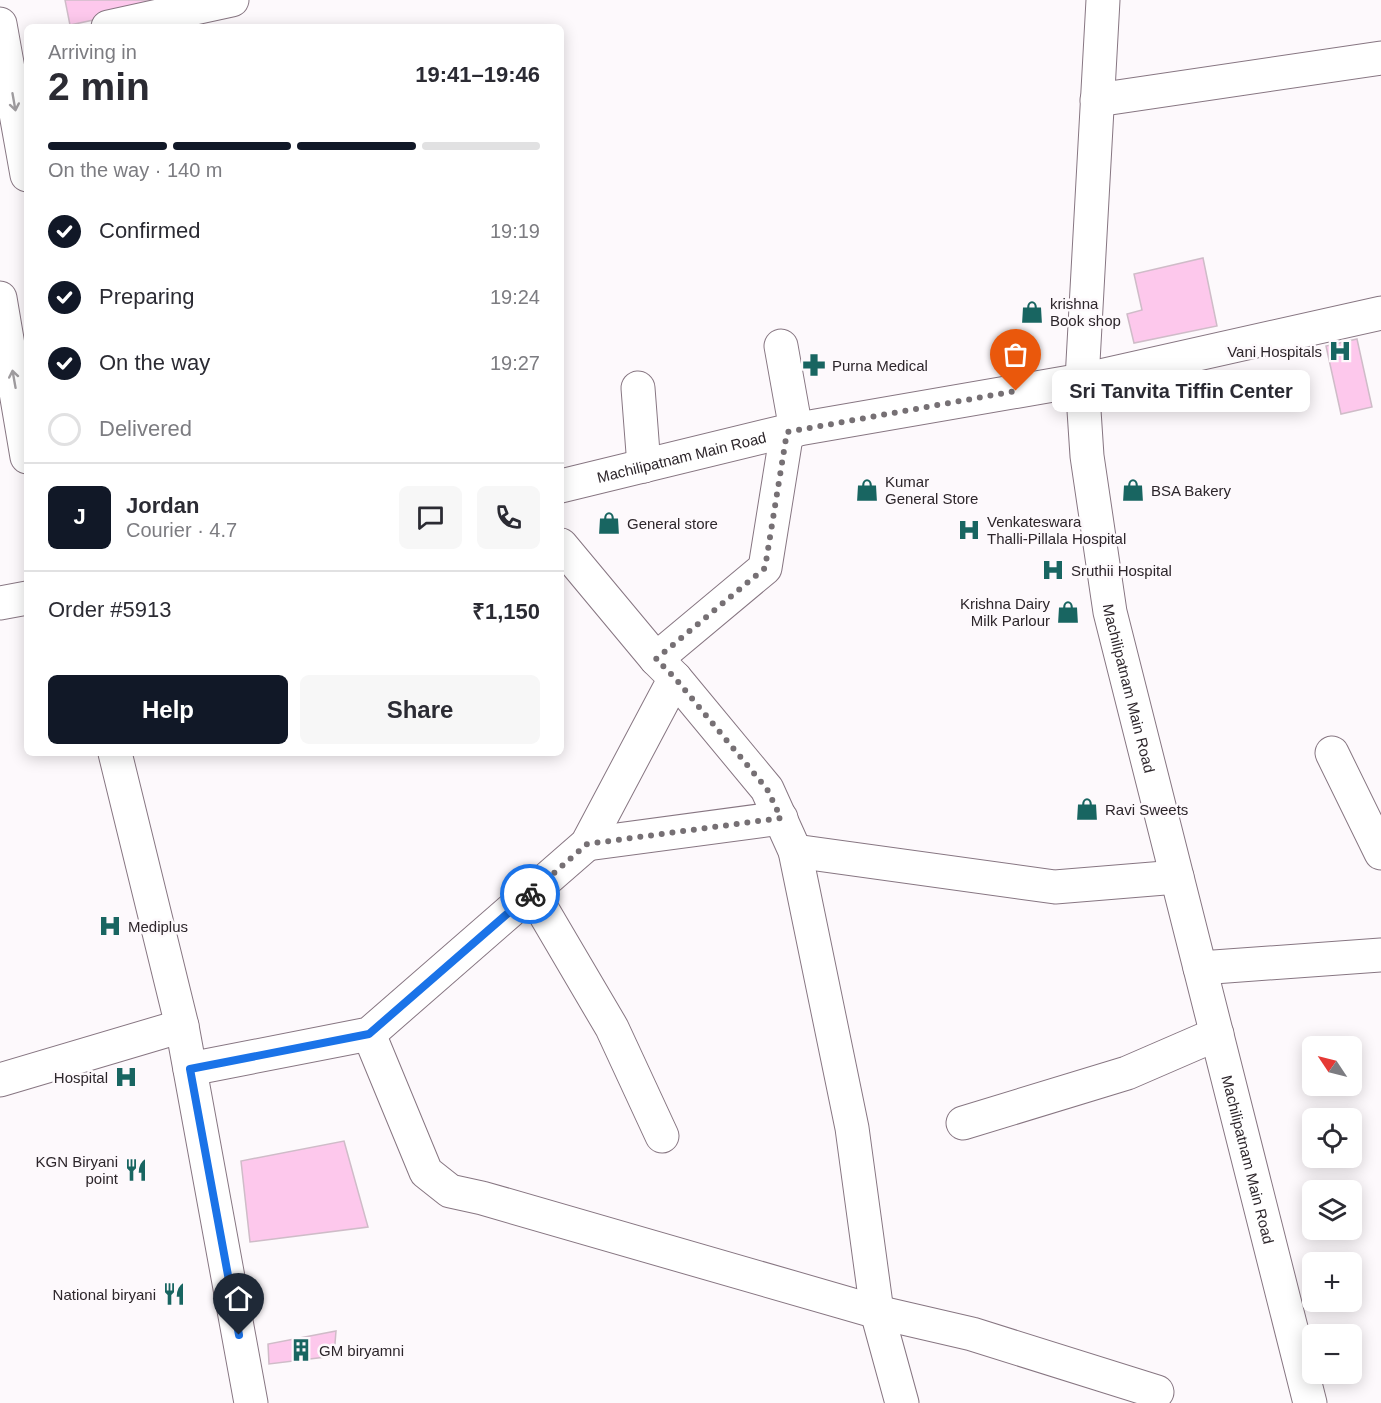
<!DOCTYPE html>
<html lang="en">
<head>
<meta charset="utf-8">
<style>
  :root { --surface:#fff; --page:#f7f7f7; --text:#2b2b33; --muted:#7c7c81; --line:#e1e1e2; --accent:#111827 }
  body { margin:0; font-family:Helvetica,sans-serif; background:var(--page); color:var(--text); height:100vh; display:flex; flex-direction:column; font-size:22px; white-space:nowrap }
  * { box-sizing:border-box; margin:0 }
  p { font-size:20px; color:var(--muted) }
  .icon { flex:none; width:33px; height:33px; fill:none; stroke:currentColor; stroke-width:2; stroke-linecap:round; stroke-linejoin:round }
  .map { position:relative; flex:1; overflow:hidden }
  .side { position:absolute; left:24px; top:24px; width:540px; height:732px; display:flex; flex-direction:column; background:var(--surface); border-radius:9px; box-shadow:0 3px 15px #0003 }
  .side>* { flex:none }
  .needle { width:39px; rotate:305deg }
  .tools { position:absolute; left:1302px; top:1036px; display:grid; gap:12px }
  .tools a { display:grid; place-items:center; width:60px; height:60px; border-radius:9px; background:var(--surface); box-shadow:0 3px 15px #0003; font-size:30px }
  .pin { position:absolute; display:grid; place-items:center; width:51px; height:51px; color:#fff; margin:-62px -26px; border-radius:50% 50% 50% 0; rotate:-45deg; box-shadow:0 0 6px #0007 }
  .pin .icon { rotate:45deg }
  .courier { position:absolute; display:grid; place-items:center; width:60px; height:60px; margin:-30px; border:4px solid #1a73e8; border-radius:50%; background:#fff; color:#222; box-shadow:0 2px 8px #0007 }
  .bubble { position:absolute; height:42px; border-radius:9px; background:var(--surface); box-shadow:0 3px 15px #0003; font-size:20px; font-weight:600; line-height:42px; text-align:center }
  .headline em { font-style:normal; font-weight:600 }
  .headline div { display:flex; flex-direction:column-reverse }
  .headline { display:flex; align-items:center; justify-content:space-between; height:102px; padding:0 24px }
  h1 { font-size:39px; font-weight:600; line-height:45px }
  .bar { display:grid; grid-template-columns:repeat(4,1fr); gap:9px 6px; align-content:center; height:72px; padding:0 24px }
  .bar i { height:8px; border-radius:4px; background:var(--line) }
  .bar .on { background:var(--accent) }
  .bar p { grid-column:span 4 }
  .line { display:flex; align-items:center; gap:15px; padding:0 24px; border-top:2px solid var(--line) }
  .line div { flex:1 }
  .round { display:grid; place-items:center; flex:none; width:63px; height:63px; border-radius:9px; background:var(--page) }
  ol { padding:0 24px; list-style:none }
  li { display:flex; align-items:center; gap:18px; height:66px }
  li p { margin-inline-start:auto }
  li .icon { padding:6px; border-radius:50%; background:var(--accent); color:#fff; stroke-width:4 }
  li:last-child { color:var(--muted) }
  li i { width:33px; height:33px; border:3px solid var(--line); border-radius:50% }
  .primary-button { display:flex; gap:12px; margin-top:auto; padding:12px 24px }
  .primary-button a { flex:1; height:69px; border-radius:9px; background:var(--accent); color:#fff; font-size:24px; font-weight:600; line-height:69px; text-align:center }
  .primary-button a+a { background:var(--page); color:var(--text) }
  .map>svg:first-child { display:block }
</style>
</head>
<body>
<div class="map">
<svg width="1381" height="1403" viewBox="0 0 1381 1403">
  <rect width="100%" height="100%" fill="#fdf9fc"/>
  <g fill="#fdc8ec" stroke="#cfbcc8" stroke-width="1.5">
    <polygon points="65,0 186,0 70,25"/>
    <polygon points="1203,258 1217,326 1134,343 1127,314 1142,310 1134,274"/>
    <polygon points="1357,339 1372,407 1341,414 1326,346"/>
    <polygon points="344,1141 368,1227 250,1242 241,1161"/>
    <polygon points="336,1331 334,1356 269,1364 268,1344"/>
  </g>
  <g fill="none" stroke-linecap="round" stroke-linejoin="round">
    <g stroke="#877682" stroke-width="35">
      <g id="minor">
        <path id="s1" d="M1103,0L1082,380L1087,456L1110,612L1310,1403"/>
        <polyline points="0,24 27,175"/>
        <polyline points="108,27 232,0"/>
        <polyline points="1097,100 1381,58"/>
        <polyline points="0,298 27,457"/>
        <polyline points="781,346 796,430"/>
        <polyline points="638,388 644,466"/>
        <path id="s2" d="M561,486L787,431L1082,380L1381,313"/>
        <polyline points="0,603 27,598"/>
        <polyline points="656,659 765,568 787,431"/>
        <polyline points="675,678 767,789 795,851 852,1128 877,1312 902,1403"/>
        <polyline points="115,753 182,1026 251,1403"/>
        <polyline points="1332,753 1381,853"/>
        <polyline points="587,844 781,818"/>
        <polyline points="795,851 1055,887 1177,877"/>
        <polyline points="532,892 612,1028 662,1136"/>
        <polyline points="1200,968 1381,955"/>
        <polyline points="369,1034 426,1172 450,1191 482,1198 877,1312 972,1334 1157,1392"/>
        <polyline points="190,1069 369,1034 587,844 675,678 656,659 561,545"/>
        <polyline points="0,1080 182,1026"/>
        <polyline points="963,1123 1127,1073 1217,1034"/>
      </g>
    </g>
    <use href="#minor" stroke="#fff" stroke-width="33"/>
  </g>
  <defs><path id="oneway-shaft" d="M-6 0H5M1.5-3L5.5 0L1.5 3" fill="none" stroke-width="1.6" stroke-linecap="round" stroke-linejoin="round" transform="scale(1.5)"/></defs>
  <g stroke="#a09da0">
    <use href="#oneway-shaft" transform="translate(14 102) rotate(80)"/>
    <use href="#oneway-shaft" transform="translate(14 379) rotate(-100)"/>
  </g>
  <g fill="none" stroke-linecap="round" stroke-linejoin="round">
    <polyline stroke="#767074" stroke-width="6" stroke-dasharray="0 10.8" points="530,894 587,844 781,818 767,789 675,678 656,659 765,568 787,432 1016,391"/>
    <polyline stroke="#1a73e8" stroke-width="8" points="239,1335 190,1069 369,1034 530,894"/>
  </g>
  <defs>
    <g id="shop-bare" transform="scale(1.8)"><path d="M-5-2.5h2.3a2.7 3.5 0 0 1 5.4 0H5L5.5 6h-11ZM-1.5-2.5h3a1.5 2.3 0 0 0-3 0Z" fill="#186561" stroke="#fdf9fc" stroke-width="2.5" paint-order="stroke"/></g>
    <g id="hospital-bare" transform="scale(1.8)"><path d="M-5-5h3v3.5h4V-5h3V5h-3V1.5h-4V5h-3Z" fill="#186561" stroke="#fdf9fc" stroke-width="2.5" paint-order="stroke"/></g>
    <g id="pharmacy-bare" transform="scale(1.8)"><path d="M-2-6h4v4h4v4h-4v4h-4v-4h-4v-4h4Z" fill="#186561" stroke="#fdf9fc" stroke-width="2.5" paint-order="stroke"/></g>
    <g id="restaurant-bare" transform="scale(1.8)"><path d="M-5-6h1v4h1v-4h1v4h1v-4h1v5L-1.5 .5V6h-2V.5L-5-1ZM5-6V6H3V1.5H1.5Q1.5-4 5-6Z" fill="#186561" stroke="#fdf9fc" stroke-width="2.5" paint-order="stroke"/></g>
    <g id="building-bare" transform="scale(1.8)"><path d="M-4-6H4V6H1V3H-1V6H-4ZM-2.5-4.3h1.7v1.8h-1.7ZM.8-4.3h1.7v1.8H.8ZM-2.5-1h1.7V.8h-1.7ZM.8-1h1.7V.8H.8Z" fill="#186561" stroke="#fdf9fc" stroke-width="2.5" paint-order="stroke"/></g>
  </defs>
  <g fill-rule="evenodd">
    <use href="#shop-bare" x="1032" y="312"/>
    <use href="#hospital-bare" x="1340" y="351"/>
    <use href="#pharmacy-bare" x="814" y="365"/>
    <use href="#shop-bare" x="867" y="490"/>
    <use href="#shop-bare" x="1133" y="490"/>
    <use href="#shop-bare" x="609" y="523"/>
    <use href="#hospital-bare" x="969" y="530"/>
    <use href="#hospital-bare" x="1053" y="570"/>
    <use href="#shop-bare" x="1068" y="612"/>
    <use href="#shop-bare" x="1087" y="809"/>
    <use href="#hospital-bare" x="110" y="926"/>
    <use href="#hospital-bare" x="126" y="1077"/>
    <use href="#restaurant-bare" x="136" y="1170"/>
    <use href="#restaurant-bare" x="174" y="1294"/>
    <use href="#building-bare" x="301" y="1350"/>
  </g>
  <g text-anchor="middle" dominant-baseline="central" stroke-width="5" stroke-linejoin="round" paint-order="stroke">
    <g font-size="15" fill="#2d262b" stroke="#fdf9fc" text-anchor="start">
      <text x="1050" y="303">krishna<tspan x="1050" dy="17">Book shop</tspan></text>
      <text x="1322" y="351" text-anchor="end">Vani Hospitals</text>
      <text x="832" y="365">Purna Medical</text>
      <text x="885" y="481">Kumar<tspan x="885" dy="17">General Store</tspan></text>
      <text x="1151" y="490">BSA Bakery</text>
      <text x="987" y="521">Venkateswara<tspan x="987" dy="17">Thalli-Pillala Hospital</tspan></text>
      <text x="627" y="523">General store</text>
      <text x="1071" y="570">Sruthii Hospital</text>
      <text x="1050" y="603" text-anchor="end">Krishna Dairy<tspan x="1050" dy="17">Milk Parlour</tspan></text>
      <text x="1105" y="809">Ravi Sweets</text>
      <text x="128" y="926">Mediplus</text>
      <text x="108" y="1077" text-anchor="end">Hospital</text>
      <text x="118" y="1161" text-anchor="end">KGN Biryani<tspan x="118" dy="17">point</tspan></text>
      <text x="156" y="1294" text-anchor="end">National biryani</text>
      <text x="319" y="1350">GM biryamni</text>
    </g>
    <g font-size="15" fill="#2d262b" stroke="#fdf9fc">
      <text stroke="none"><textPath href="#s2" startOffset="124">Machilipatnam Main Road</textPath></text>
      <text stroke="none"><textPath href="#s1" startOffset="693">Machilipatnam Main Road</textPath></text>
      <text stroke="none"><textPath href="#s1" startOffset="1179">Machilipatnam Main Road</textPath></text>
    </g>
  </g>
</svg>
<div class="tools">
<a><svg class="needle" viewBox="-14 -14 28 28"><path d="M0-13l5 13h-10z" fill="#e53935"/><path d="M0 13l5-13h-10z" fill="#7c7c81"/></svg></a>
<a><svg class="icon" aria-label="locate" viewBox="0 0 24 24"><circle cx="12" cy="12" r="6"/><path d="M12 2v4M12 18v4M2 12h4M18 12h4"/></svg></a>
<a><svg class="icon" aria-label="layers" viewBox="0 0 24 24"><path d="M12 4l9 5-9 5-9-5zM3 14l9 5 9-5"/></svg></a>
<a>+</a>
<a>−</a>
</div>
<div class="pin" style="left:1016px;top:391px;background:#ea580c"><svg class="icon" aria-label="bag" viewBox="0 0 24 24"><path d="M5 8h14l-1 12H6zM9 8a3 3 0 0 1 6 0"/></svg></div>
<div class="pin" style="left:239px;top:1335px;background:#1f2937"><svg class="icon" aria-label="home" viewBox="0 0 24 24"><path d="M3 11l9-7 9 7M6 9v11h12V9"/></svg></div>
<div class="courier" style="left:530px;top:894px"><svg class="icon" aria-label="bike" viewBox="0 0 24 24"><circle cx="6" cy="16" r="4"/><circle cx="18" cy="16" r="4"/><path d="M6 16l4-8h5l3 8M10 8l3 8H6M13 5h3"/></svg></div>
<div class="bubble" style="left:1052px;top:370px;width:258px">Sri Tanvita Tiffin Center</div>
<section class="side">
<div class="headline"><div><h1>2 min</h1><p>Arriving in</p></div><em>19:41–19:46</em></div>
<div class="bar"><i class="on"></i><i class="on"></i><i class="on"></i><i></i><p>On the way · 140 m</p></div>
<ol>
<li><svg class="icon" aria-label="check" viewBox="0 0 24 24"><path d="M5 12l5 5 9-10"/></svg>Confirmed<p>19:19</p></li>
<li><svg class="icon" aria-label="check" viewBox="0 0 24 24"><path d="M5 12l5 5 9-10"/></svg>Preparing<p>19:24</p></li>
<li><svg class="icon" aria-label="check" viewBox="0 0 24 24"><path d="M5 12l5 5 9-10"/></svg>On the way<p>19:27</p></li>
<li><i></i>Delivered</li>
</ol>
<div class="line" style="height:108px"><b class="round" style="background:var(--accent);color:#fff">J</b><div><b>Jordan</b><p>Courier · 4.7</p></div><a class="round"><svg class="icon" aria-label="chat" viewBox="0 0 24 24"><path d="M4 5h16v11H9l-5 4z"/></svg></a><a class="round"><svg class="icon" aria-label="phone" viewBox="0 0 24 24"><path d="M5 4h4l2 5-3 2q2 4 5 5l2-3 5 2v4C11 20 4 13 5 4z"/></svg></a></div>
<div class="line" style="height:78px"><div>Order #5913</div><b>₹1,150</b></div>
<div class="primary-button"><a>Help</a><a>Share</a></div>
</section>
</div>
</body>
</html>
